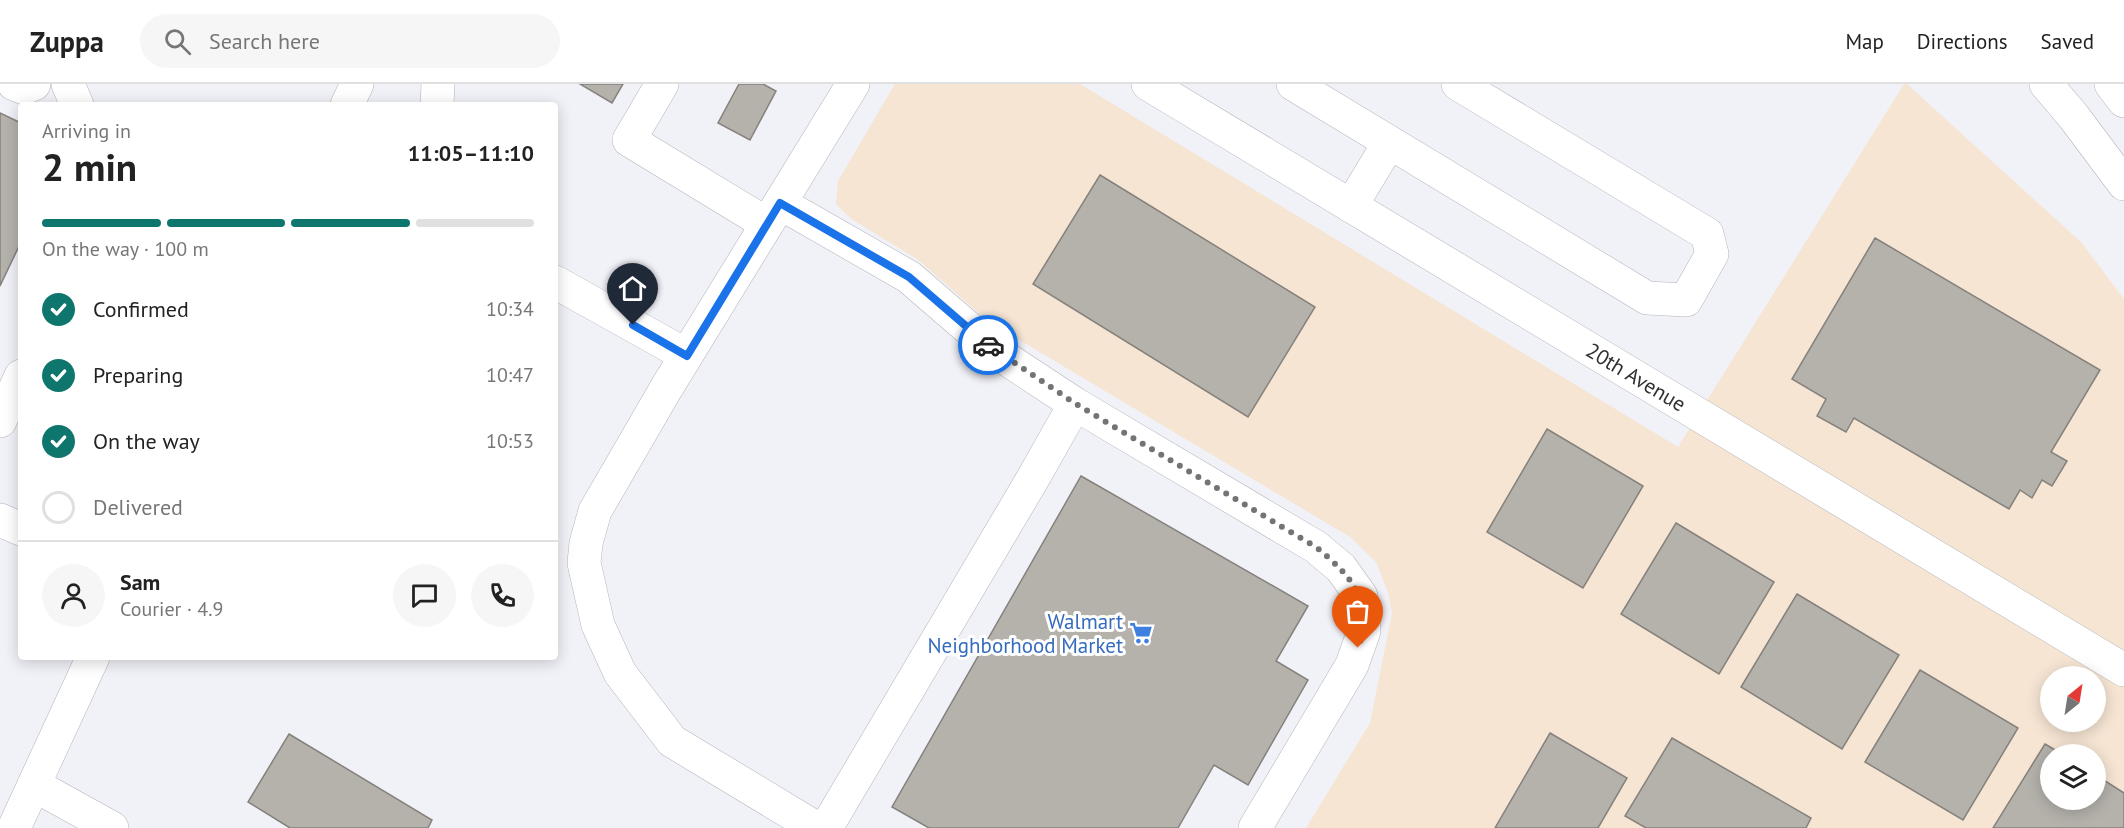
<!DOCTYPE html>
<html lang="en">
<head>
<meta charset="utf-8">
<style>
  :root { --surface:#fff; --page:#f6f6f6; --text:#222; --muted:#767676; --line:#e0e0e0; --accent:#0f766e }
  body { margin:0; font-family:"PT Sans",sans-serif; background:var(--page); color:var(--text); height:100vh; display:flex; flex-direction:column; font-size:22px; white-space:nowrap }
  * { box-sizing:border-box; margin:0 }
  p { font-size:20px; color:var(--muted) }
  .icon { flex:none; width:33px; height:33px; fill:none; stroke:currentColor; stroke-width:2; stroke-linecap:round; stroke-linejoin:round }
  .map { position:relative; flex:1; overflow:hidden }
  .panel { position:absolute; left:18px; top:18px; width:540px; height:558px; display:flex; flex-direction:column; background:var(--surface); border-radius:6px; box-shadow:0 3px 15px #0003 }
  .panel>* { flex:none }
  .needle { width:39px; rotate:30deg }
  .buttons { position:absolute; left:2040px; top:582px; display:grid; gap:12px }
  .buttons a { display:grid; place-items:center; width:66px; height:66px; border-radius:50%; background:var(--surface); box-shadow:0 3px 15px #0003; font-size:30px }
  .pin { position:absolute; display:grid; place-items:center; width:51px; height:51px; color:#fff; margin:-62px -26px; border-radius:50% 50% 50% 0; rotate:-45deg; box-shadow:0 0 6px #0007 }
  .pin .icon { rotate:45deg }
  .courier { position:absolute; display:grid; place-items:center; width:60px; height:60px; margin:-30px; border:4px solid #1a73e8; border-radius:50%; background:#fff; color:#222; box-shadow:0 2px 8px #0007 }
  .overview em { font-style:normal; font-weight:600 }
  .overview div { display:flex; flex-direction:column-reverse }
  .overview { display:flex; align-items:center; justify-content:space-between; height:102px; padding:0 24px }
  h1 { font-size:39px; font-weight:600; line-height:45px }
  .bar { display:grid; grid-template-columns:repeat(4,1fr); gap:9px 6px; align-content:center; height:72px; padding:0 24px }
  .bar i { height:8px; border-radius:4px; background:var(--line) }
  .bar .selected { background:var(--accent) }
  .bar p { grid-column:span 4 }
  .line { display:flex; align-items:center; gap:15px; padding:0 24px; border-top:2px solid var(--line) }
  .line div { flex:1 }
  .round { display:grid; place-items:center; flex:none; width:63px; height:63px; border-radius:32px; background:var(--page) }
  ol { padding:0 24px; list-style:none }
  li { display:flex; align-items:center; gap:18px; height:66px }
  li p { margin-inline-start:auto }
  li .icon { padding:6px; border-radius:50%; background:var(--accent); color:#fff; stroke-width:4 }
  li:last-child { color:var(--muted) }
  li i { width:33px; height:33px; border:3px solid var(--line); border-radius:50% }
  header { display:flex; align-items:center; gap:36px; box-sizing:border-box; height:84px; padding:0 30px; background:var(--surface); border-bottom:2px solid var(--line) }
  header strong { font-size:28px }
  nav { display:flex; gap:33px; margin-inline-start:auto; font-size:21px }
  .search { width:420px; height:54px; background:var(--page); display:flex; align-items:center; gap:15px; box-sizing:border-box; padding:0 21px; border-radius:33px; color:var(--muted); font-size:22px }
  .map>svg:first-child { display:block }
</style>
</head>
<body>
<header>
<strong>Zuppa</strong>
<div class="search"><svg class="icon" aria-label="search" viewBox="0 0 24 24"><circle cx="10" cy="10" r="6"/><path d="M15 15l6 6"/></svg>Search here</div>
<nav><a>Map</a><a>Directions</a><a>Saved</a></nav>
</header>
<div class="map">
<svg width="2124" height="744" viewBox="0 0 2124 744">
  <rect width="100%" height="100%" fill="#f1f1f8"/>
  <path fill="#f6e5d3" fill-rule="evenodd" d="M895,0H1080L1678,363L1904,0H1907L2082,159L2124,215V744H1306L1370,639L1392,529L1388,509L1376,478L1350,453L989,238L917,175L851,135L836,120L838,97ZM2050,592H2096V638H2050ZM2050,670H2096V716H2050Z"/>
  <g fill="#b5b2ac" stroke="#85817c" stroke-width="1.5">
    <polygon points="580,0 623,0 612,19"/>
    <polygon points="739,0 763,0 776,7 750,56 718,39"/>
    <polygon points="0,29 21,39 21,158 0,202"/>
    <polygon points="1100,91 1315,223 1248,333 1033,200"/>
    <polygon points="1875,154 2100,286 2051,368 2067,377 2052,402 2042,396 2032,414 2020,406 2009,425 1854,334 1846,348 1817,332 1826,315 1792,295"/>
    <polygon points="1547,345 1643,402 1583,504 1487,448"/>
    <polygon points="1081,392 1308,522 1276,577 1308,596 1248,701 1214,681 1178,744 929,744 892,723"/>
    <polygon points="1676,439 1774,498 1719,590 1621,530"/>
    <polygon points="1797,510 1899,571 1842,665 1741,603"/>
    <polygon points="1920,586 2018,644 1963,736 1865,678"/>
    <polygon points="1550,649 1627,694 1598,744 1495,744"/>
    <polygon points="289,650 432,736 428,744 290,744 248,718"/>
    <polygon points="1672,654 1811,734 1806,744 1646,744 1625,732"/>
    <polygon points="2045,660 2062,670 2050,670 2050,716 2096,716 2096,691 2124,709 2124,744 1993,744"/>
  </g>
  <g fill="none" stroke-linecap="round" stroke-linejoin="round">
    <g stroke="#b4b5bb" stroke-width="34">
      <g id="minor">
        <polyline points="14,0 24,4 34,0"/>
        <polyline points="68,0 77,21"/>
        <polyline points="662,0 629,56 767,140"/>
        <polyline points="1148,0 2124,586"/>
        <polyline points="1293,0 1647,214 1686,216 1712,170 1707,150 1458,0"/>
        <polyline points="437,21 438,0"/>
        <polyline points="780,119 909,193 996,268 1075,320 1316,463 1341,484 1361,512 1364,547 1352,581 1255,744"/>
        <polyline points="1351,122 1389,59"/>
        <polyline points="555,198 686,271"/>
        <polyline points="0,337 21,292"/>
        <polyline points="0,436 21,445"/>
        <polyline points="34,701 112,744"/>
        <polyline points="816,744 672,657 620,589 598,541 584,479 586,459 595,427 667,303 853,0"/>
        <polyline points="826,744 1032,396 1075,320"/>
      </g>
    </g>
    <g stroke="#b4b5bb" stroke-width="34">
      <g id="major">
        <polyline points="347,21 357,0"/>
        <polyline points="14,744 93,573"/>
      </g>
    </g>
    <g stroke="#b4b5bb" stroke-width="34">
      <g id="highway">
        <polyline points="2046,0 2074,33 2124,100"/>
        <polyline points="2111,0 2124,17"/>
      </g>
    </g>
    <use href="#minor" stroke="#fff" stroke-width="33"/>
    <use href="#major" stroke="#fff" stroke-width="33"/>
    <use href="#highway" stroke="#fff" stroke-width="33"/>
  </g>
  <g fill="none" stroke-linecap="round" stroke-linejoin="round">
    <path stroke="#747477" stroke-width="6" stroke-dasharray="0 10.8" d="M988,261L1076,320L1316,463C1351,492 1375,517 1358,564"/>
    <polyline stroke="#1a73e8" stroke-width="8" points="633,241 687,272 780,119 909,193 988,261"/>
  </g>
  <defs>
    <g id="supermarket-bare" transform="scale(1.8)"><path d="M-6-5.5h2.5l.6 2H6L4.5 2H-2.5L-4.4-4H-6ZM-1.5 3.2a1.3 1.3 0 1 0 .1 0ZM3 3.2a1.3 1.3 0 1 0 .1 0Z" fill="#3f7fe0" stroke="#fff" stroke-width="2.5" paint-order="stroke"/></g>
  </defs>
  <g fill-rule="evenodd">
    <use href="#supermarket-bare" x="1141" y="549"/>
  </g>
  <g text-anchor="middle" dominant-baseline="central" stroke-width="6" stroke-linejoin="round" paint-order="stroke">
    <g font-size="21" fill="#303032" stroke="#fff">
      <text transform="translate(1636 293) rotate(31)">20th Avenue</text>
    </g>
    <g font-size="21" fill="#366cbe" stroke="#fff" text-anchor="end">
      <text x="1123" y="537">Walmart<tspan x="1123" dy="24">Neighborhood Market</tspan></text>
    </g>
  </g>
</svg>
<div class="buttons">
<a><svg class="needle" viewBox="-14 -14 28 28"><path d="M0-13l5 13h-10z" fill="#e53935"/><path d="M0 13l5-13h-10z" fill="#767676"/></svg></a>
<a><svg class="icon" aria-label="layers" viewBox="0 0 24 24"><path d="M12 4l9 5-9 5-9-5zM3 14l9 5 9-5"/></svg></a>
</div>
<div class="pin" style="left:1358px;top:564px;background:#ea580c"><svg class="icon" aria-label="bag" viewBox="0 0 24 24"><path d="M5 8h14l-1 12H6zM9 8a3 3 0 0 1 6 0"/></svg></div>
<div class="pin" style="left:633px;top:241px;background:#1f2937"><svg class="icon" aria-label="home" viewBox="0 0 24 24"><path d="M3 11l9-7 9 7M6 9v11h12V9"/></svg></div>
<div class="courier" style="left:988px;top:261px"><svg class="icon" aria-label="car" viewBox="0 0 24 24"><path d="M5 17H2v-5l4-1 3-4h7l3 4 3 1v5h-3M9 17h6M6 11h13"/><circle cx="7" cy="17" r="2"/><circle cx="17" cy="17" r="2"/></svg></div>
<section class="panel">
<div class="overview"><div><h1>2 min</h1><p>Arriving in</p></div><em>11:05–11:10</em></div>
<div class="bar"><i class="selected"></i><i class="selected"></i><i class="selected"></i><i></i><p>On the way · 100 m</p></div>
<ol>
<li><svg class="icon" aria-label="check" viewBox="0 0 24 24"><path d="M5 12l5 5 9-10"/></svg>Confirmed<p>10:34</p></li>
<li><svg class="icon" aria-label="check" viewBox="0 0 24 24"><path d="M5 12l5 5 9-10"/></svg>Preparing<p>10:47</p></li>
<li><svg class="icon" aria-label="check" viewBox="0 0 24 24"><path d="M5 12l5 5 9-10"/></svg>On the way<p>10:53</p></li>
<li><i></i>Delivered</li>
</ol>
<div class="line" style="height:108px"><a class="round"><svg class="icon" aria-label="person" viewBox="0 0 24 24"><circle cx="12" cy="8" r="4"/><path d="M4 21q1-7 8-7t8 7"/></svg></a><div><b>Sam</b><p>Courier · 4.9</p></div><a class="round"><svg class="icon" aria-label="chat" viewBox="0 0 24 24"><path d="M4 5h16v11H9l-5 4z"/></svg></a><a class="round"><svg class="icon" aria-label="phone" viewBox="0 0 24 24"><path d="M5 4h4l2 5-3 2q2 4 5 5l2-3 5 2v4C11 20 4 13 5 4z"/></svg></a></div>
</section>
</div>
</body>
</html>
